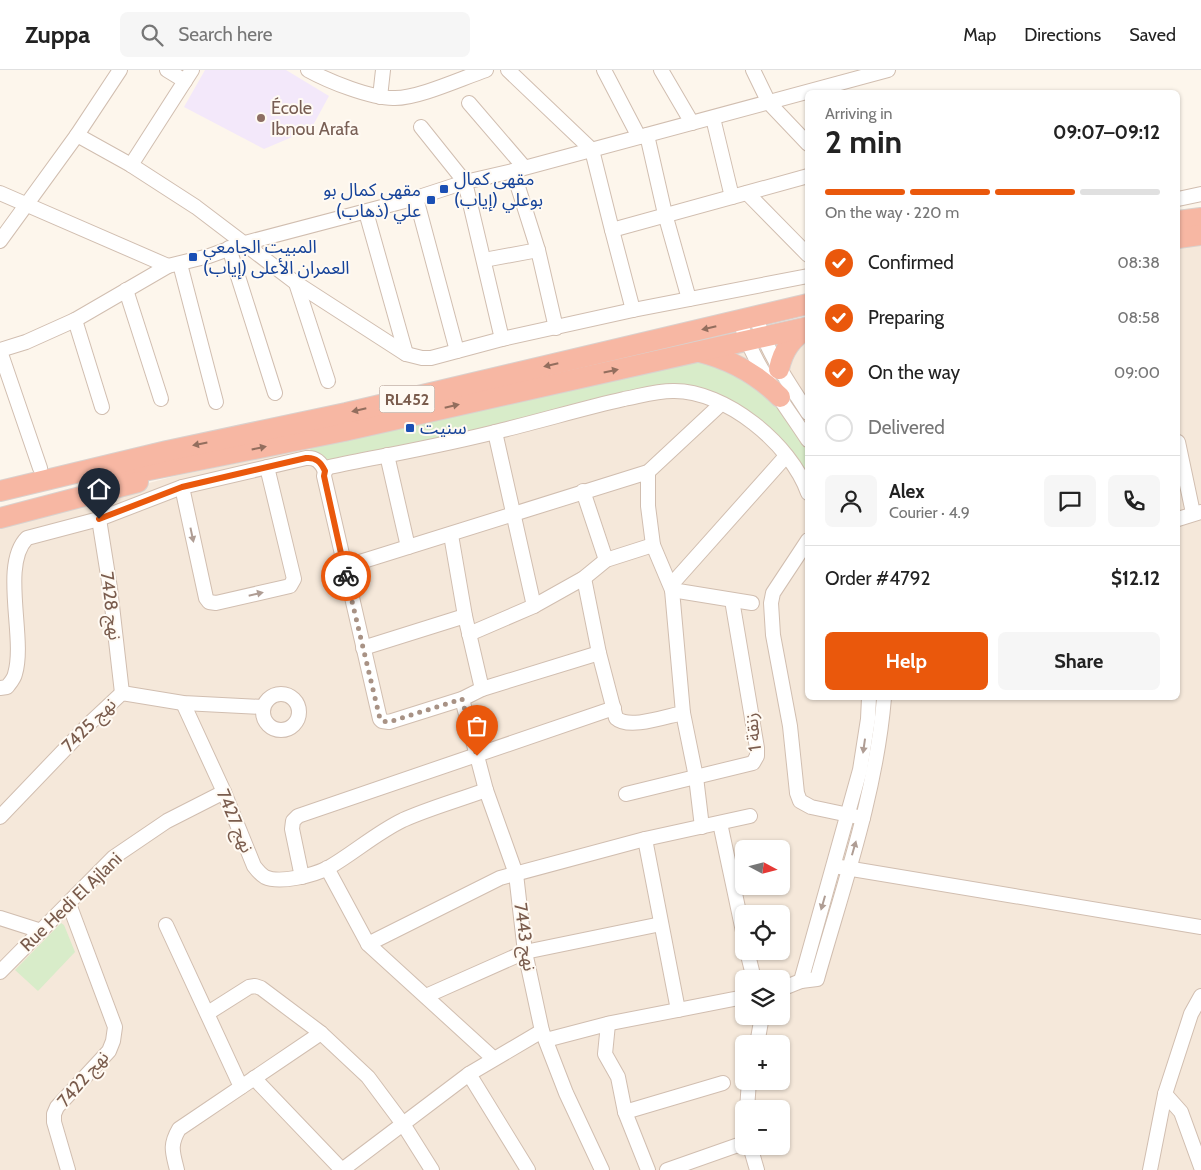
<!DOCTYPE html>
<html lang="en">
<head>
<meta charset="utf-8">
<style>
  :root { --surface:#fff; --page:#f6f6f6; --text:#222; --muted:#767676; --line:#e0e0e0; --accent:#ea580c }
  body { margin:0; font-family:Cabin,"Noto Sans Arabic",sans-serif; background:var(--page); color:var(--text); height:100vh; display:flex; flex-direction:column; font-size:19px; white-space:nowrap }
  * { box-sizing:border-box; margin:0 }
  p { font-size:16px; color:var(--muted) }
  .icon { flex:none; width:28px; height:28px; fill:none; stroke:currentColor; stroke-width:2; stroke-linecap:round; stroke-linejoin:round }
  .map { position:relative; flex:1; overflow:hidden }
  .drawer { position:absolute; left:805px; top:20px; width:375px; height:610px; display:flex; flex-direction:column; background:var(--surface); border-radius:8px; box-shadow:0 1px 4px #0004 }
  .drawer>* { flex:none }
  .needle { width:32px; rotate:97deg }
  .buttons { position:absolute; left:735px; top:770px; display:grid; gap:10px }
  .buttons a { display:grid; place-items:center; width:55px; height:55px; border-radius:8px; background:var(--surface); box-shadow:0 1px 4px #0004; font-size:25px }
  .pin { position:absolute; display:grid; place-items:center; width:42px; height:42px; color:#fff; margin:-51px -21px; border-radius:50% 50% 50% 0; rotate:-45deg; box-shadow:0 0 5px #0007 }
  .pin .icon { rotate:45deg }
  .courier { position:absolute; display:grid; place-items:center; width:50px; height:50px; margin:-25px; border:4px solid #ea580c; border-radius:50%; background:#fff; color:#222; box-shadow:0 1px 6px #0007 }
  .overview em { font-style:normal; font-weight:800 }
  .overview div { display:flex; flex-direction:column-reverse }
  .overview { display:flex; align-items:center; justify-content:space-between; height:85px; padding:0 20px }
  h1 { font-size:32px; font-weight:800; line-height:38px }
  .bar { display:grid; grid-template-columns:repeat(4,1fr); gap:8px 5px; align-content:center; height:60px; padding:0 20px }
  .bar i { height:6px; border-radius:4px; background:var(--line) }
  .bar .selected { background:var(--accent) }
  .bar p { grid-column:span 4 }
  .line { display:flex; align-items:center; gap:12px; padding:0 20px; border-top:1px solid var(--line) }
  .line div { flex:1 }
  .round { display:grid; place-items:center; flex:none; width:52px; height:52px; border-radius:8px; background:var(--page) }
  ol { padding:0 20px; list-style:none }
  li { display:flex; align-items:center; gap:15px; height:55px }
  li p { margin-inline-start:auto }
  li .icon { padding:5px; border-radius:50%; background:var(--accent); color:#fff; stroke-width:4 }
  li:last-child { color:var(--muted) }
  li i { width:28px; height:28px; border:2px solid var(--line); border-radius:50% }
  .action { display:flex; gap:10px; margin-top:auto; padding:10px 20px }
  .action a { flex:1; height:58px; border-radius:8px; background:var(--accent); color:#fff; font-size:20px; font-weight:800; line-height:58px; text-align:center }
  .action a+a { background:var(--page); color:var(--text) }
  header { display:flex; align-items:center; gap:30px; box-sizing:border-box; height:70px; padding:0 25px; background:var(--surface); border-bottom:1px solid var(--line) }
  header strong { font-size:24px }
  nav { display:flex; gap:28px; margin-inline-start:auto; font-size:18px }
  .search { width:350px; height:45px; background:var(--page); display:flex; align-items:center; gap:12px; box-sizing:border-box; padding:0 18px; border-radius:8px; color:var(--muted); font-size:19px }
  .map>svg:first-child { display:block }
</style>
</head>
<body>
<header>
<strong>Zuppa</strong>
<div class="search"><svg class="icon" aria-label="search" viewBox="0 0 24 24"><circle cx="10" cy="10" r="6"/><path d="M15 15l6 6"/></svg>Search here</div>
<nav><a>Map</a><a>Directions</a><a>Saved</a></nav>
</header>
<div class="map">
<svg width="1201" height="1100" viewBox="0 0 1201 1100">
  <rect width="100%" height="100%" fill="#fdf6ec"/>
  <path fill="#f5e8da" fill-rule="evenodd" d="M1201,172V1100H0V453L175,406L310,378L807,263L808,628H1178V176ZM744,779H781V816H744ZM744,844H781V881H744ZM744,909H781V946H744ZM744,974H781V1011H744ZM744,1039H781V1076H744Z"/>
  <polygon fill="#f3e8fa" points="205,0 286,0 329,26 311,59 264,79 184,37"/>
  <g fill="#d8ecc9">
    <polygon points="699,287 748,304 807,369 807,410 758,351 670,317 313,396 310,378"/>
    <polygon points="61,853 64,855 75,882 38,921 15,900"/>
  </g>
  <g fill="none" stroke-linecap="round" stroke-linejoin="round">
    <g stroke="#d1beb0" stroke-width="16">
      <g id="minor">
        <polyline points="167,0 185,11"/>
        <path d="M308,0C328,11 372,29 395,28C419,28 462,8 486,0"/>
        <polyline points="508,0 592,80 612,160"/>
        <polyline points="604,0 639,67"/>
        <polyline points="661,0 692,53"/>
        <polyline points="753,0 769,33 808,74"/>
        <polyline points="380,27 383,0"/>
        <polyline points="469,33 524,97"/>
        <polyline points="713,48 732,127"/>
        <polyline points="421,57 465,112 502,269"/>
        <polyline points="77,65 131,95 196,137 296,213 406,284 422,288 431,288 502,269 633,240 808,206"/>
        <polyline points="647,65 665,144 689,229"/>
        <polyline points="131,95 192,0"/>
        <polyline points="513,101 538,180 556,258"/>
        <polyline points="0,123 168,196"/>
        <polyline points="747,123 808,185"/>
        <polyline points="416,128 457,281"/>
        <polyline points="1178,129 1201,124"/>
        <polyline points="366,142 406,284"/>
        <polyline points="0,171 77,65 120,0"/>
        <polyline points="229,178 275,323"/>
        <polyline points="484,190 538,180"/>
        <polyline points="180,194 216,332"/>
        <polyline points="296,213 328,311"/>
        <polyline points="126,220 161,329"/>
        <polyline points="633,240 612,160 808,106"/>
        <path d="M756,247C767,282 788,312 808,343"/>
        <polyline points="75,250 102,337"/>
        <path d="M740,251C753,294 783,332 808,370"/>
        <polyline points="0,280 26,272 75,250 168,196 209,186 245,173 416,128 465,112 513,101 888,0"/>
        <polyline points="0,281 40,398"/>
        <polyline points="495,362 534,536"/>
        <polyline points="1178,372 1193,443"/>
        <polyline points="387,385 408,477"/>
        <polyline points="648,402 648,436 653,475 672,520 683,643 696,707 702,757"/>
        <polyline points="182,417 206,528 209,532 216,533 290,516 294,509 267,397"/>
        <polyline points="583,421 606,490"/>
        <polyline points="99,449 110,518 122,623"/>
        <polyline points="1178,449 1201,442"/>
        <polyline points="451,465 465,546 482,619"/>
        <polyline points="808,470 773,523 771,533 773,565 790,656 797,723 800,731 811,737 863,748"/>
        <polyline points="344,497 648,402 721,334"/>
        <path d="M584,508L599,583L616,648C629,660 667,646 683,643"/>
        <polyline points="671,515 786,386"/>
        <polyline points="672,520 752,533"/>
        <polyline points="469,564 534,536 584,508 606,490 653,475"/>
        <polyline points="363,578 465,546"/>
        <path d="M599,583L482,619L462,629L389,652L382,651L380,649L324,406L325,401L329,397C387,385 446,375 503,360C544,350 584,338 624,329C640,326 656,321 673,321C725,320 791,374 808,423"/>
        <path d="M0,618L7,617C10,613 14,609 15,604C26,568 0,495 27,468L99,449L182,417L306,388C316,387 321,392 325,401"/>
        <circle cx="281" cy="642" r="18"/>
        <polyline points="462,629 486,720 516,804 525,882 542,961 566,1023 602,1100"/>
        <path d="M183,633L224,722L254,796C257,800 260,804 265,807C280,814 314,805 328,798C354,783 376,763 403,750C430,738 459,730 486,720"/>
        <polyline points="626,724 753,693 757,686 757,678 732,530"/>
        <polyline points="0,747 91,652 122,623 183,633 263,637"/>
        <polyline points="720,753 744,866"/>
        <polyline points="645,769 678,940"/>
        <polyline points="834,796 1201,857"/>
        <polyline points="327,798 368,874 493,988"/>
        <polyline points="302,807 292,759 293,751 298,746 614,638"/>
        <polyline points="0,848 41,861"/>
        <polyline points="166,855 241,1017"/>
        <polyline points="368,874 500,808 645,769 750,746"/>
        <polyline points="747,881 754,909"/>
        <polyline points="0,902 114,787 167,751 224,722"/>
        <polyline points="801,911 860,700 868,649 869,628"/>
        <path d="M781,919L801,911L817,909C843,817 876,724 884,628"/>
        <polyline points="426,926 525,882 661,854"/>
        <polyline points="208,943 249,917 255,916 261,918 321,963 368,1007 403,1054 432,1100"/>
        <polyline points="608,954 605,984 618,1007 625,1042 648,1100"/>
        <polyline points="546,970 611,953 744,927"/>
        <polyline points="757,974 762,946"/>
        <polyline points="469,1004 528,1100"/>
        <polyline points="254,1008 342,1100"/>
        <polyline points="1165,1024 1181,1042 1201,1097"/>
        <polyline points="747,1039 749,1011"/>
        <polyline points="625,1042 723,1013"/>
        <polyline points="750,1076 757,1100"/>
        <polyline points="68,1100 54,1052 54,1044 57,1037 109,981 113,971 115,957 69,834"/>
        <path d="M177,1100C173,1083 169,1076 179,1059L321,963"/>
        <polyline points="342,1100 469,1004 542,961"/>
        <polyline points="667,1100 741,1074"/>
        <polyline points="1150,1100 1165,1024 1191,944 1201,926"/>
      </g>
    </g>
    <g stroke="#dad1cd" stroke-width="22">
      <g id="highway">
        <polyline points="1178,151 1201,148"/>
        <polyline points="1178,168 1201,165"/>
        <path d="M700,282C732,290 757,304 780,327"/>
        <path d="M779,299C783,280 792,268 808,258"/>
        <polyline points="119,406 344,361 808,257"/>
        <polyline points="0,421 167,381 346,343 808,234"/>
        <polyline points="0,448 138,412"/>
      </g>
    </g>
    <use href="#minor" stroke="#fff" stroke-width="14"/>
    <use href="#highway" stroke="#f7b7a3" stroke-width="20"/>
  </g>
  <defs><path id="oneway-solid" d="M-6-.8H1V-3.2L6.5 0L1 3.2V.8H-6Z" transform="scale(1.25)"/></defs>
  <g fill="#936e5e">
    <use href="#oneway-solid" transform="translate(709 258) rotate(167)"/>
    <use href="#oneway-solid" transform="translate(551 295) rotate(167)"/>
    <use href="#oneway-solid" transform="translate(611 301) rotate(-12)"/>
    <use href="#oneway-solid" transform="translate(452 336) rotate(-13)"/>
    <use href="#oneway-solid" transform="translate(359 340) rotate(167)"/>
    <use href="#oneway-solid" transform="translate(200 374) rotate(169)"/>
    <use href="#oneway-solid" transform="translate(259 378) rotate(-12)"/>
  </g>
  <g fill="#af9d94">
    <use href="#oneway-solid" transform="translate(192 465) rotate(78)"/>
    <use href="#oneway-solid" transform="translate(256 524) rotate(-13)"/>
    <use href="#oneway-solid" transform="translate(864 676) rotate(98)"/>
    <use href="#oneway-solid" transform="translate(854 778) rotate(-74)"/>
    <use href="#oneway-solid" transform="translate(823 833) rotate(106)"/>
  </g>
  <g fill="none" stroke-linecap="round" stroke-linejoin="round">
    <polyline stroke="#a89285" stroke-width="5" stroke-dasharray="0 9" points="346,506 380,649 382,651 389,652 462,629 477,686"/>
    <path stroke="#ea580c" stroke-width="6" d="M99,449L182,417L306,388C316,387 321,392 325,401L324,406L346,506"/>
  </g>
  <circle fill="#8d6e63" stroke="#fffaf3" stroke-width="2" cx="261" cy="48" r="5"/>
  <g fill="#1a4fb4" stroke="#fffaf3" stroke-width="2">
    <rect x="439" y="114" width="10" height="10" rx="2.5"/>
    <rect x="426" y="125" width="10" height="10" rx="2.5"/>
    <rect x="188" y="182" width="10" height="10" rx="2.5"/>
    <rect x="405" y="353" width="10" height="10" rx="2.5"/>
  </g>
  <g text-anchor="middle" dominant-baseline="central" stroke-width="4" stroke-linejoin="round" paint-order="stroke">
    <rect fill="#fffaf3" stroke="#a28b7f" stroke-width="1" x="379.5" y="315.5" width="55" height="27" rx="4"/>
    <g font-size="16" font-weight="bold" fill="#7a5c4d">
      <text x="407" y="329">RL452</text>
    </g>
    <g font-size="18" fill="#785e54" stroke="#fffaf3" text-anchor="start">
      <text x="271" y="38">École<tspan x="271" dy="21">Ibnou Arafa</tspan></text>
    </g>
    <g font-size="18" fill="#164399" stroke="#fffaf3" text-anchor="start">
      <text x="454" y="109">مقهى كمال<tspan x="454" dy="21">بوعلي (إياب)</tspan></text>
      <text x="421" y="120" text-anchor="end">مقهى كمال بو<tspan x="421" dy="21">علي (ذهاب)</tspan></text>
      <text x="203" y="177">المبيت الجامعي<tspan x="203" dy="21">العمران الأعلى (إياب)</tspan></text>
      <text x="420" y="358">سنيت</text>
    </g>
    <g font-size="18" fill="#7a5c4d" stroke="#fffaf3">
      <text transform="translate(111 536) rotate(83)">نهج 7428</text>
      <text transform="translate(89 655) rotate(-45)">نهج 7425</text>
      <text transform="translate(753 662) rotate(-97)">زنقة 1</text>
      <text transform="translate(235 751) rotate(67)">نهج 7427</text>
      <text transform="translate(71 832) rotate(-44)">Rue Hedi El Ajlani</text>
      <text transform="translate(525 867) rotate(82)">نهج 7443</text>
      <text transform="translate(83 1009) rotate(-49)">نهج 7422</text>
    </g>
  </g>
</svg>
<div class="buttons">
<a><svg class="needle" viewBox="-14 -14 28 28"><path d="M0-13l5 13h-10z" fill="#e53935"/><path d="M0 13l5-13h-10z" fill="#767676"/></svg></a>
<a><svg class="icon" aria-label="locate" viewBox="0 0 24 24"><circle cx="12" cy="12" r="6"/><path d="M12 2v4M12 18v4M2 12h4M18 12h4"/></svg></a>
<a><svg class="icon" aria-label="layers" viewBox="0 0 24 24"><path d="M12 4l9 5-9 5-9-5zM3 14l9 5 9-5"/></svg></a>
<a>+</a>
<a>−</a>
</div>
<div class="pin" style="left:477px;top:686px;background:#ea580c"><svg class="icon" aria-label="bag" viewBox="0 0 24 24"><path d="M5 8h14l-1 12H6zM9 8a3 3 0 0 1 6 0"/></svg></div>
<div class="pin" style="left:99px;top:449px;background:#1f2937"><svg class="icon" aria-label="home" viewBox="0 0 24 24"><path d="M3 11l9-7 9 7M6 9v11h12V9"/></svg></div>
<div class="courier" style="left:346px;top:506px"><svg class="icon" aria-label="bike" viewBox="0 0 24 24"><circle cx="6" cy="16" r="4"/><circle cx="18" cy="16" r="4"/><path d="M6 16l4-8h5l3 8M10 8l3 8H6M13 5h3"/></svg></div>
<section class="drawer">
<div class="overview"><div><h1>2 min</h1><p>Arriving in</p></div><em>09:07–09:12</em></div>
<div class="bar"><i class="selected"></i><i class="selected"></i><i class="selected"></i><i></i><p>On the way · 220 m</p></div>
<ol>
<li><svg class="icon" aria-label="check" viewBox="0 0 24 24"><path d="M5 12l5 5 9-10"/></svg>Confirmed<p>08:38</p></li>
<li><svg class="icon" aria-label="check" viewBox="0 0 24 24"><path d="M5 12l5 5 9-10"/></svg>Preparing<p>08:58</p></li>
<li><svg class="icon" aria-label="check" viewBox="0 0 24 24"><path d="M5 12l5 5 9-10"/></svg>On the way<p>09:00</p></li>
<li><i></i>Delivered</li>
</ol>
<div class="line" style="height:90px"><a class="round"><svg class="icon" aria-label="person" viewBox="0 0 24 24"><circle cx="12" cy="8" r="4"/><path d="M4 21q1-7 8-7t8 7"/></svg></a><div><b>Alex</b><p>Courier · 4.9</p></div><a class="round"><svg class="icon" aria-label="chat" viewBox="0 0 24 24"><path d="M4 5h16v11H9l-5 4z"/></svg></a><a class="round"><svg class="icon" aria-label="phone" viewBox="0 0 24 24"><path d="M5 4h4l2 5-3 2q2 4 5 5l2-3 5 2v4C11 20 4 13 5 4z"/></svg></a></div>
<div class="line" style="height:65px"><div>Order #4792</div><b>$12.12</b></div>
<div class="action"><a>Help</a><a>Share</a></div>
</section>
</div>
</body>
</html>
